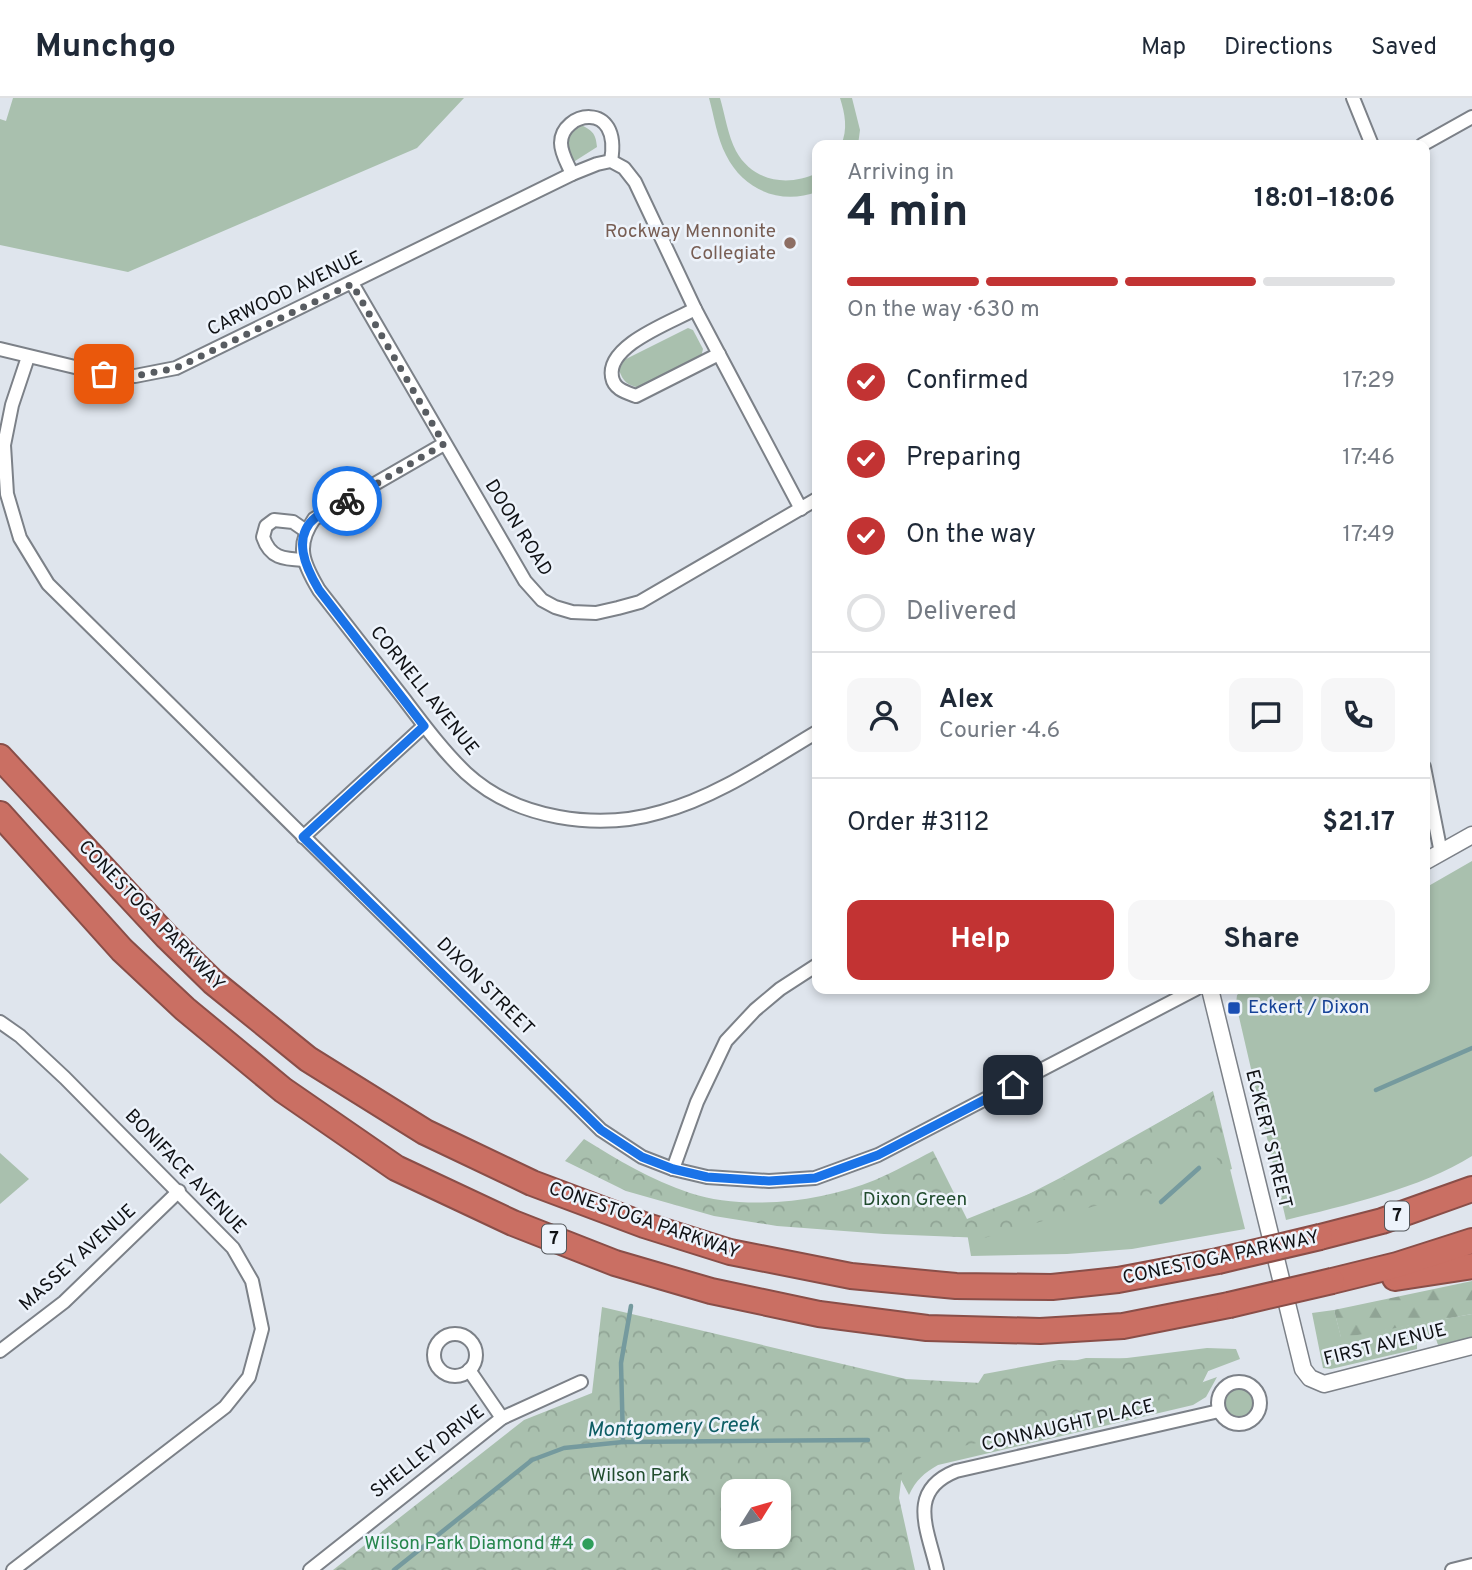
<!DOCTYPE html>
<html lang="en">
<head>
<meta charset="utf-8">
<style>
  :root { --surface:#fff; --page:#f6f6f7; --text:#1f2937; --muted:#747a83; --line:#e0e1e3; --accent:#c23333 }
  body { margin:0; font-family:Overpass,sans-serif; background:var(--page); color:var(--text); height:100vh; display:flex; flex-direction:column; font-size:26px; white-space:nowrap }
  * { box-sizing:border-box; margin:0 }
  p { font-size:23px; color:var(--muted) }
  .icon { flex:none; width:38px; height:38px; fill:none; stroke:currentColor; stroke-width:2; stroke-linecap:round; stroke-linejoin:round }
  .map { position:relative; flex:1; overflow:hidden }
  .drawer { position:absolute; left:812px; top:42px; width:618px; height:854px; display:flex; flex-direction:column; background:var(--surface); border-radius:14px; box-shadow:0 4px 10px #0003 }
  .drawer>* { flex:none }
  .needle { width:46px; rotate:53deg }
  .tools { position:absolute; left:721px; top:1381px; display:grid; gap:14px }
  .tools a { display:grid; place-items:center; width:70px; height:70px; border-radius:14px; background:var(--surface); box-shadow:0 4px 10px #0003; font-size:35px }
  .pin { position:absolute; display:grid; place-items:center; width:60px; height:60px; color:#fff; margin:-30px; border-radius:14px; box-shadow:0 4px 10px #0006 }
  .courier { position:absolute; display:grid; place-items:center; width:70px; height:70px; margin:-35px; border:5px solid #1a73e8; border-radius:50%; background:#fff; color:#222; box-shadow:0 2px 9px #0007 }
  .overview em { font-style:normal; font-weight:700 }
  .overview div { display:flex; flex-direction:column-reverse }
  .overview { display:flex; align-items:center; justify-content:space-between; height:119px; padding:0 35px }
  h1 { font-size:46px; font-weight:700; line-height:52px }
  .bar { display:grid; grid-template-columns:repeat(4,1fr); gap:10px 7px; align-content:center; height:84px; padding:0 35px }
  .bar i { height:9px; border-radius:5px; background:var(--line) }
  .bar .on { background:var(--accent) }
  .bar p { grid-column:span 4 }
  .line { display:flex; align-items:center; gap:18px; padding:0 35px; border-top:2px solid var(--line) }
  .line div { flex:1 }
  .round { display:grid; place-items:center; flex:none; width:74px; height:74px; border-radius:14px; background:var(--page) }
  ol { padding:0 35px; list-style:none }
  li { display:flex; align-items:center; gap:21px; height:77px }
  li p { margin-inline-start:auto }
  li .icon { padding:7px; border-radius:50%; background:var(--accent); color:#fff; stroke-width:4 }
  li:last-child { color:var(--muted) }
  li i { width:38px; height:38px; border:4px solid var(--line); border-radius:50% }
  .action { display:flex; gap:14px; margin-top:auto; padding:14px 35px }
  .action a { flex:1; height:80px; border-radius:14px; background:var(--accent); color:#fff; font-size:28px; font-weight:700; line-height:80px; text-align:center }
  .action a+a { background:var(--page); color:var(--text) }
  header { display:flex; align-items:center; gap:42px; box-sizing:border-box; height:98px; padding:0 35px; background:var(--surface); border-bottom:2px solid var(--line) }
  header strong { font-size:33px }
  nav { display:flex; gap:38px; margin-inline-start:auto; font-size:24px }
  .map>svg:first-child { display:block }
</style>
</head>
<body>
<header>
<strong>Munchgo</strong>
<nav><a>Map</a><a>Directions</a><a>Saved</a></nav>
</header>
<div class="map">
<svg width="1472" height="1472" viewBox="0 0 1472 1472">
  <defs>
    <pattern id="forest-firs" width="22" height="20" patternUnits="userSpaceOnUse" patternTransform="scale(1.75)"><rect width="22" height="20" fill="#a9c0ae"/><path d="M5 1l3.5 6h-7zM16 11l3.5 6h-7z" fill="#90a495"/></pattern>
    <pattern id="park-crowns" width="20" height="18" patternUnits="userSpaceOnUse" patternTransform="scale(1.75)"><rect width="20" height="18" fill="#a9c0ae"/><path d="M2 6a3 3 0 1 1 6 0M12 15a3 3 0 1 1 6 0" fill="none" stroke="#90a495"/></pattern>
  </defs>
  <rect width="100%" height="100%" fill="#dfe5ed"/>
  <g fill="#a9c0ae">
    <polygon points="13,0 464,0 417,50 128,174 0,147 0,21 6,23"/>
    <path d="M709,0H720C725,17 728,38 736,53C753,84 788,89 817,75V94C781,107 744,93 726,57C717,40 714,18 709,0Z"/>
    <path d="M840,0H852L860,32L858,47H841C848,31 845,16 840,0Z"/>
    <path d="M579,26C591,32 596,34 597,49L575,63L568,62L567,32Z"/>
    <path d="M688,230L693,232L703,251L701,259L639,290C628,287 623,284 619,272L624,262Z"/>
    <path d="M1472,763V1058C1422,1090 1343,1108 1286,1122L1236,906L1237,897L1244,891H1424L1425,790Z"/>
    <polygon points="1211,995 1245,1131 1132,1151 1067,1156 971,1158 965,1123 998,1112 1060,1080"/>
    <polygon points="0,1055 29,1081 0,1106"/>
    <polygon points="1334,1212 1341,1239 1472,1216 1472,1239 1438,1247 1436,1241 1417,1245 1417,1251 1331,1271 1323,1270 1312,1215"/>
    <polygon points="1207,1250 1236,1251 1240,1261 1203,1275 977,1287 984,1276 1059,1262 1103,1263"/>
    <path d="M1217,1279L1206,1299L1193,1307L938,1367C924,1375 916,1382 909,1397L898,1376L899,1341L1181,1292Z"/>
    <circle cx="1239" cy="1304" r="16"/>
  </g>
  <polygon fill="url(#forest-firs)" points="1472,1183 1472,1216 1341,1240 1334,1212"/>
  <g fill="url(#park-crowns)" fill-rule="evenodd">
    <path d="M1213,993L1232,1071L1223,1074L1212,1049L1164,1062L1156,1079L1154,1095L1102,1106L984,1140L884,1136L777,1128L714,1118L626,1093L565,1063L584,1041C618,1062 651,1082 690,1095C744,1113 822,1104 875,1082C894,1074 913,1063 933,1053L967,1121L1061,1083Z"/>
    <path d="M602,1209L906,1281L981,1285L1086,1260L1214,1261L1198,1294L924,1357L902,1375L899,1400L915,1472H333L524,1322L592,1295ZM779,1393V1438H733V1393Z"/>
  </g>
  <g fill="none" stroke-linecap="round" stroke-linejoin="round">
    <g stroke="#759a9e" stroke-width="4.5">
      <polyline points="1376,992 1472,950"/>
      <polyline points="1161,1104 1199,1070"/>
      <polyline points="623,1344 621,1265 631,1208"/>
      <polyline points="394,1472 532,1362 564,1350 623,1344 868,1342"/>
    </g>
    <g stroke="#7c8188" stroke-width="16">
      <g id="minor">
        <polyline points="1353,0 1372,47"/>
        <polyline points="1422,47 1472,19"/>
        <path d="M572,76C568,66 561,56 561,45C561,14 622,1 611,63"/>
        <polyline points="352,185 525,483 542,502 555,509 572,514 596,515 618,510 640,504 817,401"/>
        <path d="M695,211C672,224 606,247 612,279C614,291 625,294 636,298L719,256"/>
        <polyline points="0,251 104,276 135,278 176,270 572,76 597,66 611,63 624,70 635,84 695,211 801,411"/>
        <polyline points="28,259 12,307 4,347 7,396 20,440 48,486 601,1032 642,1059 673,1071 707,1079 769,1083 815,1080 878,1057 1196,891"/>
        <path d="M444,346L314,421C295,448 303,465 319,492C347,528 376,565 404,601C423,626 443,653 466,675C516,721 597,733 661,714C717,699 768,663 817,634"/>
        <path d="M304,462C283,461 270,460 263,439L266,428L274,422L293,424L306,433"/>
        <polyline points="1424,669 1441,755"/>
        <polyline points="303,739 424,628"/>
        <polyline points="0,924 20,938 65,980 233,1150 252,1183 262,1231 249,1279 225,1309 13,1472"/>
        <polyline points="673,1071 697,1004 726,943 755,912 780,891 817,867"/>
        <circle cx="455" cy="1257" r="21"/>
        <polyline points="0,1253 64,1204 179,1093"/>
        <polyline points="469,1272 502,1320"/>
        <circle cx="1239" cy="1305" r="21"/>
        <polyline points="310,1472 502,1320 581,1284"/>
        <path d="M937,1472C928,1432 906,1393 956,1373L1219,1313"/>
        <polyline points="1452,1472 1472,1467"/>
      </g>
    </g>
    <g stroke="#7c8188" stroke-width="19">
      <g id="tertiary">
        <polyline points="1424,764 1472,737"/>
        <polyline points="1210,891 1303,1271 1310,1280 1324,1286 1472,1248"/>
      </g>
    </g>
    <g stroke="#894e48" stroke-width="28">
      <g id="motorway">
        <polyline points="0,659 167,839 213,884 308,961 425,1034 532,1085 644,1127 730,1154 851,1178 956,1188 1052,1189 1118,1182 1218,1163"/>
        <polyline points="0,716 122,852 185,911 283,992 396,1070 513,1125 615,1165 711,1193 819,1216 927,1230 1040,1233 1123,1228 1229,1207"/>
        <polyline points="1320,1139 1382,1123 1472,1091"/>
        <polyline points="1395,1180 1472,1168"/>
        <polyline points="1332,1183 1397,1167 1472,1143"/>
      </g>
    </g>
    <use href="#minor" stroke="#fff" stroke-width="12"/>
    <use href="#tertiary" stroke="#fff" stroke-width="16"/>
    <use href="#motorway" stroke="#ca6f63" stroke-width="24"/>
    <g stroke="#894e48" stroke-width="28" stroke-linecap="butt">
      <g id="motorway-bridge">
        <polyline points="1218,1163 1320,1139"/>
        <polyline points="1229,1207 1332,1183"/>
      </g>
    </g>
    <use href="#motorway-bridge" stroke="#ca6f63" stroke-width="24"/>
  </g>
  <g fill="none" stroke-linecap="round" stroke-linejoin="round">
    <polyline stroke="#585c61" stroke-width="7" stroke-dasharray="0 12.6" points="104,276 135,278 176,270 352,186 444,346 347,403"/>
    <path stroke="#1a73e8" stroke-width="9" d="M347,403C337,408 325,412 316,419C291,439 306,470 319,492L424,628L303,739L601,1032L642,1059L673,1071L707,1079L769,1083L815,1080L878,1057L1013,987"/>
  </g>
  <circle fill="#8d6e63" stroke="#edf3fb" stroke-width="2.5" cx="790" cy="145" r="7"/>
  <rect fill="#1a4fb4" stroke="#edf3fb" stroke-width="2.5" x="1227" y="903" width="14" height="14" rx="3.5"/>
  <circle fill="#2e9e5b" stroke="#edf3fb" stroke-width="2.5" cx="588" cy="1446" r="7"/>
  <g text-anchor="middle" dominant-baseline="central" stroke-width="5" stroke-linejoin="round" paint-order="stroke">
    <g fill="#edf3fb" stroke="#52565a" stroke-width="2">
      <rect x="1385" y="1103.5" width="24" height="29" rx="5"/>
      <rect x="542" y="1126.5" width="24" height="29" rx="5"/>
    </g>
    <g font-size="18" font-weight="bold" fill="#101215">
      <text x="1397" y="1118">7</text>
      <text x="554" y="1141">7</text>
    </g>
    <g font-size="19" fill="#785e54" stroke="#edf3fb" text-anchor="end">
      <text x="776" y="134">Rockway Mennonite<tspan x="776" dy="22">Collegiate</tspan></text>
    </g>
    <g font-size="19" fill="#101215" stroke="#edf3fb">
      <text transform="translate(285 196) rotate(-26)">CARWOOD AVENUE</text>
      <text transform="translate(518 430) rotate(58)">DOON ROAD</text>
      <text transform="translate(424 593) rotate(51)">CORNELL AVENUE</text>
      <text transform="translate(151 818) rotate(46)">CONESTOGA PARKWAY</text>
      <text transform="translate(485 889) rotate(45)">DIXON STREET</text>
      <text transform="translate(1268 1041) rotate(76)">ECKERT STREET</text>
      <text transform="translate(185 1074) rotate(46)">BONIFACE AVENUE</text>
      <text transform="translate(644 1123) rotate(19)">CONESTOGA PARKWAY</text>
      <text transform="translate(78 1160) rotate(-42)">MASSEY AVENUE</text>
      <text transform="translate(1221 1160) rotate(-12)">CONESTOGA PARKWAY</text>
      <text transform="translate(1385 1247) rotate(-14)">FIRST AVENUE</text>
      <text transform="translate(1068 1328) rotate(-13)">CONNAUGHT PLACE</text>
      <text transform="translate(428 1354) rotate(-38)">SHELLEY DRIVE</text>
    </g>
    <g font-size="19" fill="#164399" stroke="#edf3fb" text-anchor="start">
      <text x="1248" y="910">Eckert / Dixon</text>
    </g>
    <g font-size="19" fill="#214c2e" stroke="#edf3fb">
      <text x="915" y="1102">Dixon Green</text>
      <text x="640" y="1378">Wilson Park</text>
    </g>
    <g font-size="19" fill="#27864d" stroke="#edf3fb" text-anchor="end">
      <text x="574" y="1446">Wilson Park Diamond #4</text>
    </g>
    <g font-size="21" font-style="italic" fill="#0d5d64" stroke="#edf3fb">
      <text transform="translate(673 1330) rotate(-2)">Montgomery Creek</text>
    </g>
  </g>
</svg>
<div class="tools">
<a><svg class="needle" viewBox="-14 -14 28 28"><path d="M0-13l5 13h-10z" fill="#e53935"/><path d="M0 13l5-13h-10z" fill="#747a83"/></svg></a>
</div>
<div class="pin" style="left:104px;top:276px;background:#ea580c"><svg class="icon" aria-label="bag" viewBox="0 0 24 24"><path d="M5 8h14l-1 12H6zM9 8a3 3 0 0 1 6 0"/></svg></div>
<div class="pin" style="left:1013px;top:987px;background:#1f2937"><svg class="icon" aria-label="home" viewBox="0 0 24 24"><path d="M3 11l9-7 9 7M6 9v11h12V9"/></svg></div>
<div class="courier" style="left:347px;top:403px"><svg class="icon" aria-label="bike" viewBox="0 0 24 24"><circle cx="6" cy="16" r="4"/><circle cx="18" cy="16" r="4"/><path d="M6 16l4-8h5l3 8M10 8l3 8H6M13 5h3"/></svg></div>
<section class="drawer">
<div class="overview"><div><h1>4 min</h1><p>Arriving in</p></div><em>18:01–18:06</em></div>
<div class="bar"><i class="on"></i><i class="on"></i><i class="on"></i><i></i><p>On the way · 630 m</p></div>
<ol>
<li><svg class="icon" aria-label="check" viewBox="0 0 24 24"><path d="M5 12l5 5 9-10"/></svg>Confirmed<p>17:29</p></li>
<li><svg class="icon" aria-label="check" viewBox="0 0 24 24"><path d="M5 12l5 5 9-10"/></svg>Preparing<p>17:46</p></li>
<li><svg class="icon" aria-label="check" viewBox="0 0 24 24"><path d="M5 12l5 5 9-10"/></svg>On the way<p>17:49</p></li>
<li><i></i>Delivered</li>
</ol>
<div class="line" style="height:126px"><a class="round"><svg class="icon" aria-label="person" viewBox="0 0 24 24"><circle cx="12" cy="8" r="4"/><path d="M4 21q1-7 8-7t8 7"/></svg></a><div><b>Alex</b><p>Courier · 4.6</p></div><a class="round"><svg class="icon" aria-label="chat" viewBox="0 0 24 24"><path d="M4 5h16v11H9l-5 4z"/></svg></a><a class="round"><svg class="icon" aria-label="phone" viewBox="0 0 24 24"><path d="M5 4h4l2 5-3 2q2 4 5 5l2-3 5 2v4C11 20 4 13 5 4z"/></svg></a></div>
<div class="line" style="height:91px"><div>Order #3112</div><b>$21.17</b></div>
<div class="action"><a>Help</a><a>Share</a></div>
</section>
</div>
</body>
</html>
